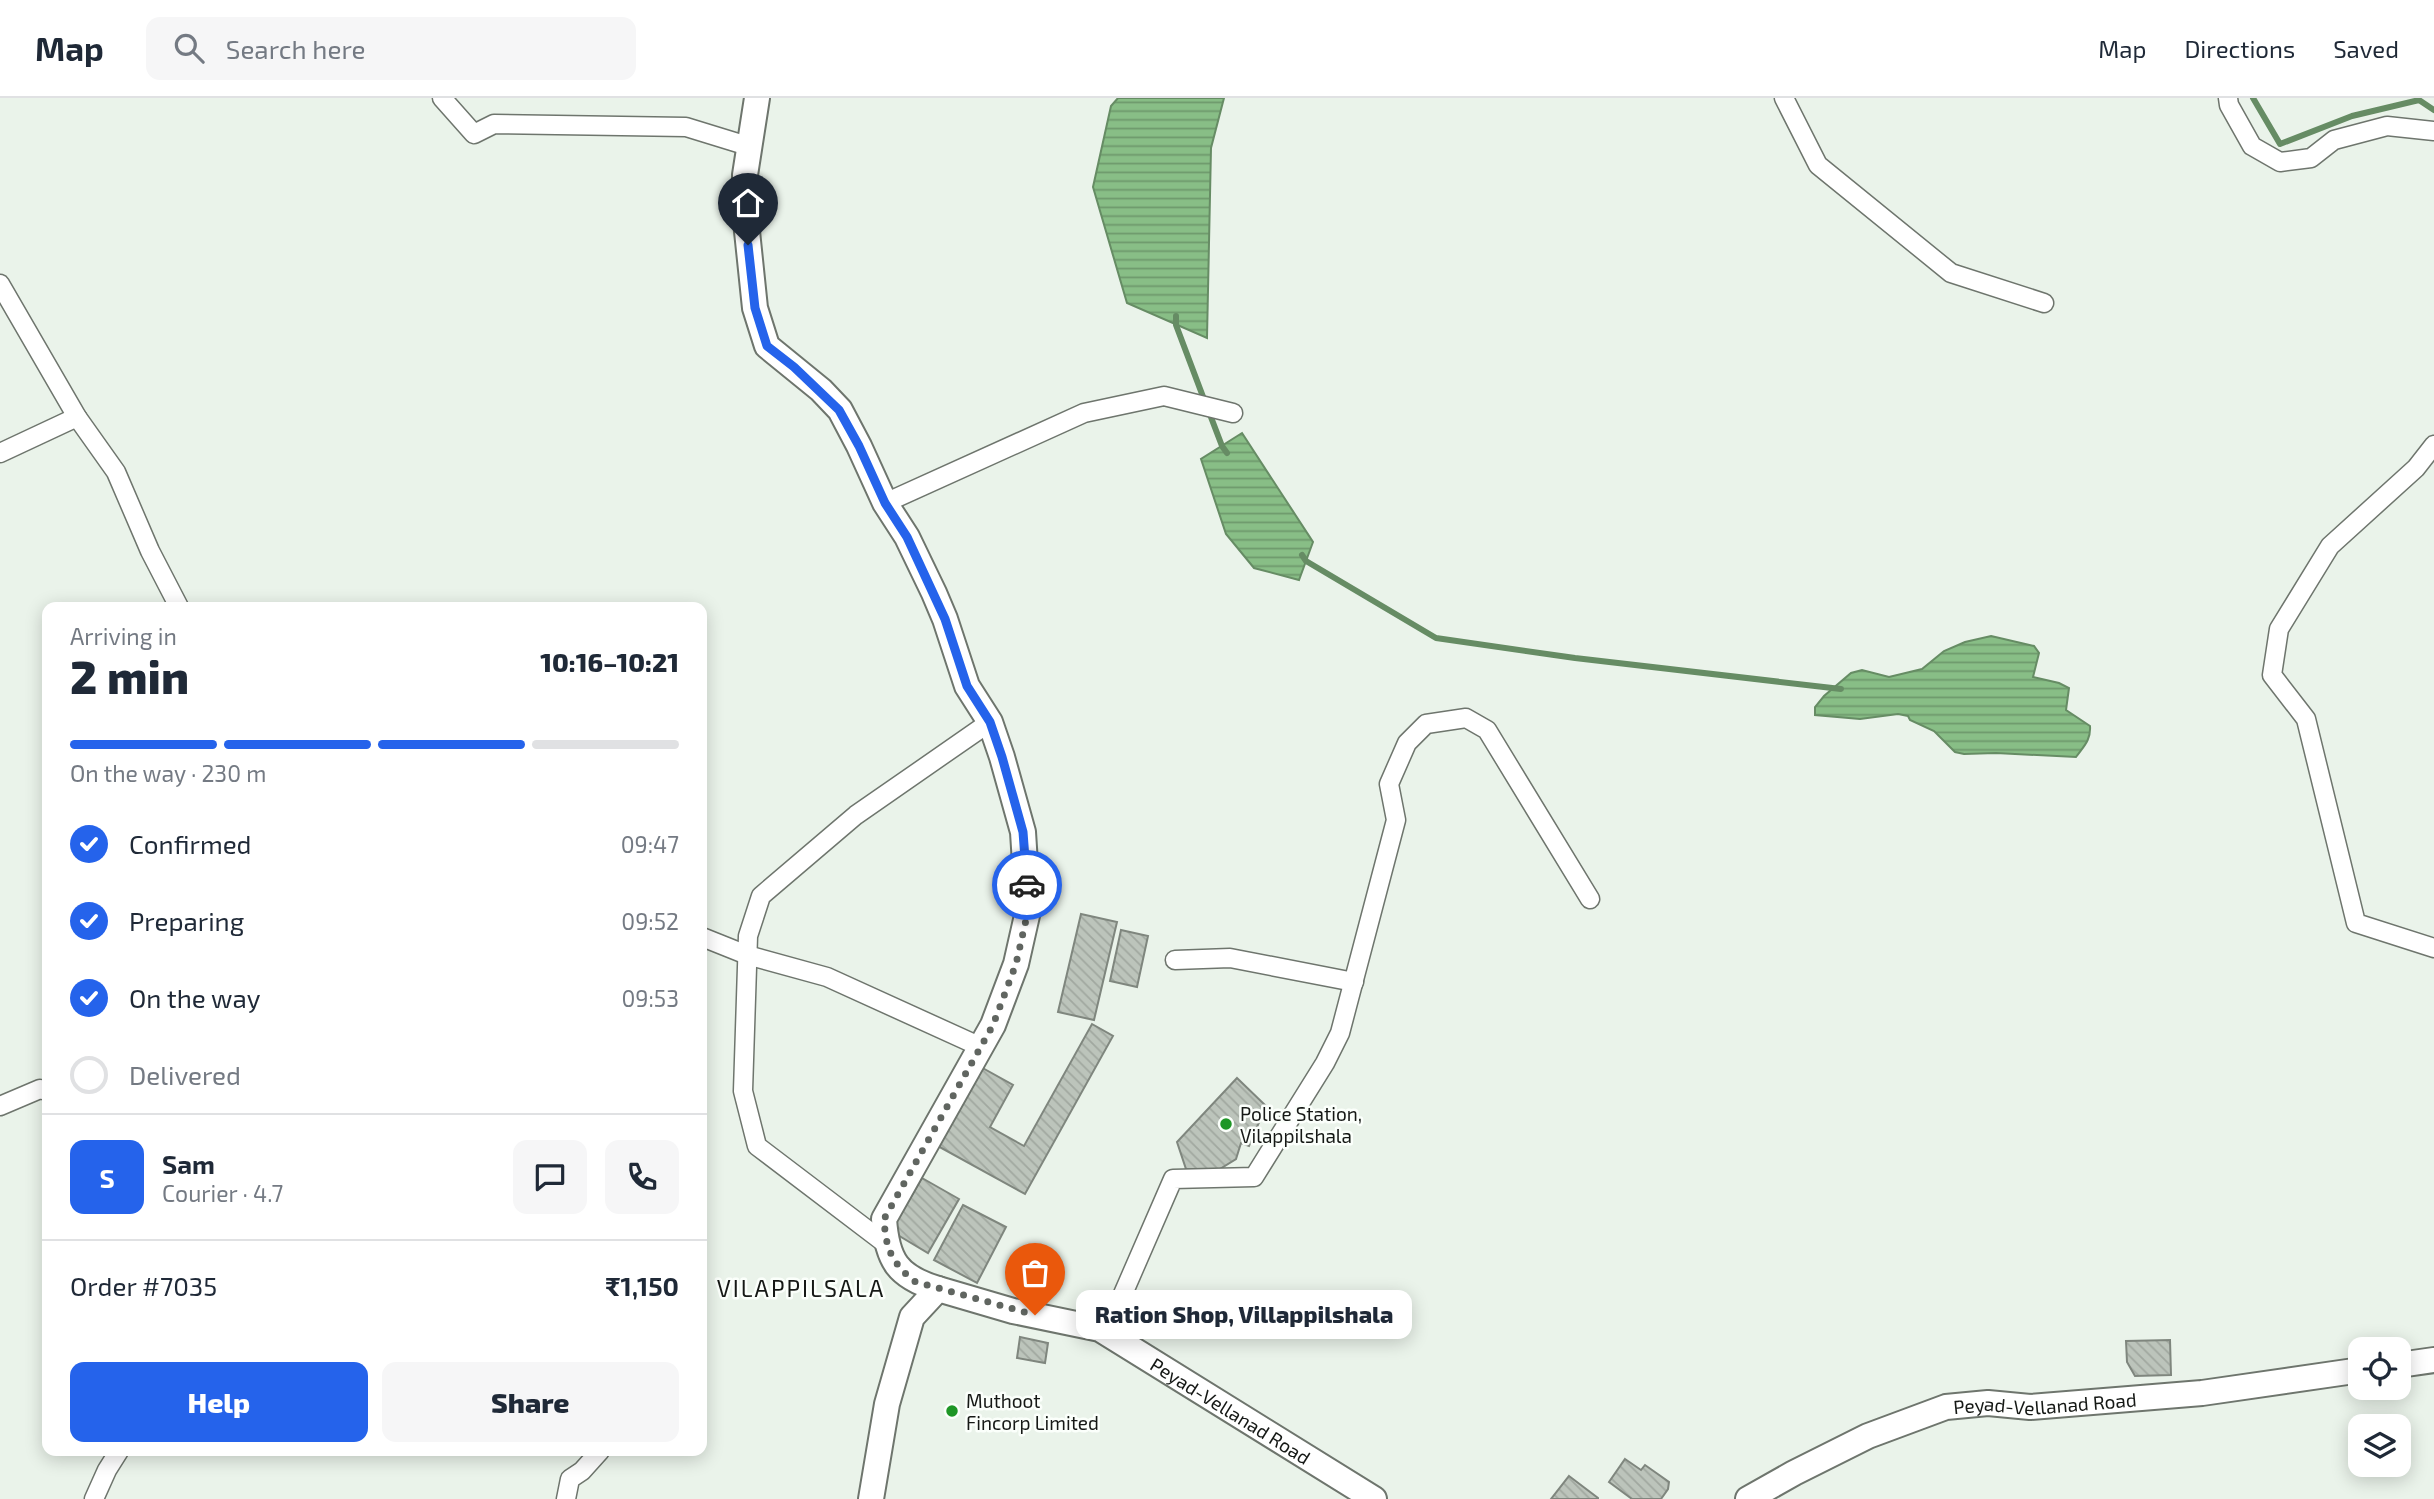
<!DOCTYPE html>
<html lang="en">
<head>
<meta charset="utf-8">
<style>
  :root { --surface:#fff; --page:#f6f6f7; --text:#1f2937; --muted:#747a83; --line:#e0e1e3; --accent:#2563eb }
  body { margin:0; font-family:"Exo 2",sans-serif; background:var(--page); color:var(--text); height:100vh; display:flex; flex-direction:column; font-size:26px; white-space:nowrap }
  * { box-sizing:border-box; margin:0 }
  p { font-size:23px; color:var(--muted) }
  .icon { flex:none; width:38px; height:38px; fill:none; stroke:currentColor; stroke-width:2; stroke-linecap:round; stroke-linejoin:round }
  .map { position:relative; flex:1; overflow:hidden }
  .details { position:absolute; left:42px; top:504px; width:665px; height:854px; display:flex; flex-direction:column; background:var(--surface); border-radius:14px; box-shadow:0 4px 18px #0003 }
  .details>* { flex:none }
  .buttons { position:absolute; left:2348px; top:1239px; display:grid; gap:14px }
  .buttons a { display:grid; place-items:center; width:63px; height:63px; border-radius:14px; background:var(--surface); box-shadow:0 4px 18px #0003; font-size:35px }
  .pin { position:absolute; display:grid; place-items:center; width:60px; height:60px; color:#fff; margin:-72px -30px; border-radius:50% 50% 50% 0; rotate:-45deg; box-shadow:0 0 7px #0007 }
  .pin .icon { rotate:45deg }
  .courier { position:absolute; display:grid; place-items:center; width:70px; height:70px; margin:-35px; border:5px solid #2563eb; border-radius:50%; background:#fff; color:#222; box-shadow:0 2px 9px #0007 }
  .bubble { position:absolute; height:49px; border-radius:14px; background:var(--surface); box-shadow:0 4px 18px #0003; font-size:23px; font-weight:800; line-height:49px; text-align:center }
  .overview em { font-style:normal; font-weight:800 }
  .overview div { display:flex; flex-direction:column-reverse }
  .overview { display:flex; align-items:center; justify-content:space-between; height:119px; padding:0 28px }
  h1 { font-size:46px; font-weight:800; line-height:52px }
  .bar { display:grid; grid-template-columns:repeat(4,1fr); gap:10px 7px; align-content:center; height:84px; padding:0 28px }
  .bar i { height:9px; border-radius:5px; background:var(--line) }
  .bar .selected { background:var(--accent) }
  .bar p { grid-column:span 4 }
  .line { display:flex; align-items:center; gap:18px; padding:0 28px; border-top:2px solid var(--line) }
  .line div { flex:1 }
  .round { display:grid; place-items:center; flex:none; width:74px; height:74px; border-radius:14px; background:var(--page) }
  ol { padding:0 28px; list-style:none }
  li { display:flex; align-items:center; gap:21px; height:77px }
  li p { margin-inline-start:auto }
  li .icon { padding:7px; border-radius:50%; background:var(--accent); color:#fff; stroke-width:4 }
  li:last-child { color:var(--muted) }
  li i { width:38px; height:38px; border:4px solid var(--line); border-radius:50% }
  .cta { display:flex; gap:14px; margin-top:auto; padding:14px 28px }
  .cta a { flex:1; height:80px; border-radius:14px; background:var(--accent); color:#fff; font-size:28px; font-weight:800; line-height:80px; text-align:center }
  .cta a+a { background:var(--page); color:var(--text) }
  header { display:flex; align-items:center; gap:42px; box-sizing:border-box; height:98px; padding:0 35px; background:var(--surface); border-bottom:2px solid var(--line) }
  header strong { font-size:33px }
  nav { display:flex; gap:38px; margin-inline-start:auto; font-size:24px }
  .search { width:490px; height:63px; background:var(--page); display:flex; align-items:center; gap:18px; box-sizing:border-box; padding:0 24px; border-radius:14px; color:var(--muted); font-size:26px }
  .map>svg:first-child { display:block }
</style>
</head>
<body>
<header>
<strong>Map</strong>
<div class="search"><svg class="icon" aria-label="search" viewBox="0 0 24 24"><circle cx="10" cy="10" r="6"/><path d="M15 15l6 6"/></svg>Search here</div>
<nav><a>Map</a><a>Directions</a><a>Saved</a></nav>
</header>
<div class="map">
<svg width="2434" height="1401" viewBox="0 0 2434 1401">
  <defs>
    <pattern id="water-rules" width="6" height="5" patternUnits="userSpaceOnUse" patternTransform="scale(1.75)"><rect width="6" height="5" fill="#88be86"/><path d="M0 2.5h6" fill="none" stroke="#6e996c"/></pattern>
    <pattern id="building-back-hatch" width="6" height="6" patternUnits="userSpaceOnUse" patternTransform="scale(1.75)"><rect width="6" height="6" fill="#bcc4bb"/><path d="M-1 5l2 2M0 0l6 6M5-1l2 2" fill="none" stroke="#a1a8a0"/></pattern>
  </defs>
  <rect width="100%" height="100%" fill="#eaf3ea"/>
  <g fill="url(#water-rules)" stroke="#668c64" stroke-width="2">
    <polygon points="1118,0 1224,0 1211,50 1207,240 1127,205 1093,89 1111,8"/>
    <polygon points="1242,335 1313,444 1299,482 1254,470 1226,436 1201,361"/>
    <path d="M1991,538L2034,548L2039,555L2033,579L2059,585L2069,590L2066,612L2090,628C2091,642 2084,648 2076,659L1996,655L1964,656L1955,654L1934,633L1910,622L1908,618L1898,616L1860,621L1815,617V609L1824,598L1851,575L1862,572L1889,579L1922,571L1944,553L1965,544Z"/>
  </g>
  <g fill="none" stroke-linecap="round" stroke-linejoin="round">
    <g stroke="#668c64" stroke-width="6">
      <polyline points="2253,0 2280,46 2352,18 2419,2 2434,12"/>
      <polyline points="1176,218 1176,227 1205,304"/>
      <polyline points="1209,314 1222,348 1227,355"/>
      <polyline points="1302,457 1306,463 1436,540 1575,560 1841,591"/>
    </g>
  </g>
  <g fill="url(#building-back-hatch)" stroke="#7f867e" stroke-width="2">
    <polygon points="1081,816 1117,824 1094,922 1058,914"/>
    <polygon points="1121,832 1148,838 1137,889 1110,883"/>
    <polygon points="1092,926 1113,938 1025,1096 936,1047 979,968 1013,987 990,1029 1024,1048"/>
    <polygon points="1237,980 1266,1008 1249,1048 1241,1045 1236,1061 1215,1074 1186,1071 1177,1044"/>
    <polygon points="922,1080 959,1101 928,1155 891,1133"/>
    <polygon points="963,1107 1006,1129 977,1185 934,1162"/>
    <polygon points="1020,1239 1048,1245 1045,1265 1017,1260"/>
    <polygon points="2170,1242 2171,1277 2135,1278 2127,1264 2126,1243"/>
    <polygon points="1625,1361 1641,1372 1645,1367 1669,1384 1668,1391 1661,1401 1632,1401 1609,1384"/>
    <polygon points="1569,1378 1598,1400 1598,1401 1551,1401"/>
  </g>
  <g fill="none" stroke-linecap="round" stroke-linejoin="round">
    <g stroke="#6e756d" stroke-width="21">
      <g id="street">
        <polyline points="442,0 474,36 494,26 686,29 751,49"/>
        <polyline points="1784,0 1818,67 1951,175 2044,205"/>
        <polyline points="2228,0 2229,7 2252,48 2280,64 2311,60 2334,42 2387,28 2434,33"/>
        <polyline points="0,186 77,319 116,374 150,453 179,509"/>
        <polyline points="2434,347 2416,370 2330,448 2279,531 2272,577 2306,621 2356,825 2434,850"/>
        <polyline points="0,355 77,319"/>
        <polyline points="885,405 1084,315 1164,298 1233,315"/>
        <polyline points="702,839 747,857 827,879 981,949"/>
        <polyline points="1175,862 1230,860 1354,884"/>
        <polyline points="0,1008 40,991 47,993"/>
        <polyline points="886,1146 757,1048 743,993 748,838 761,798 856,717 990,624"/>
        <polyline points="1106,1235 1173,1081 1254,1079 1325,965 1340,935 1396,722 1389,686 1407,645 1426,626 1466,620 1487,632 1590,801"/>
        <polyline points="94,1401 107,1372 119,1353"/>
        <polyline points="566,1401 570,1381 582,1373 600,1353"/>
      </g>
    </g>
    <g stroke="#6e756d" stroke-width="28">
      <g id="secondary">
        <path d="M757,0L745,77V114L755,210L767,248L821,292L840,312L859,348L885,405L907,439L934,495L945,521L967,588L990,624L1002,659L1023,734L1028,813L1016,866L993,927L884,1121C887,1163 898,1179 938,1191"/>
        <polyline points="2399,1267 2434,1262"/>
        <path id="s1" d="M871,1401L887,1306L912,1219L938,1191L1013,1213L1100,1231L1374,1401"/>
        <path id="s2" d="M1748,1401L1794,1375L1868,1338L1946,1309L1988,1305L2030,1309L2129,1301L2202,1295L2361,1272"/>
      </g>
    </g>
    <use href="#street" stroke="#fff" stroke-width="18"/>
    <use href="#secondary" stroke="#fff" stroke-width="24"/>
  </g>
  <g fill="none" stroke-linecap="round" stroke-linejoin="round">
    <path stroke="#606560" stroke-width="7" stroke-dasharray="0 12.6" d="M1027,787L1028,813L1016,866L993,927L884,1121C886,1152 891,1162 913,1183L1035,1217"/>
    <polyline stroke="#2563eb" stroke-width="9" points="748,147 755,210 767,248 794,269 839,312 859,348 885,405 907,439 945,521 967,588 990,624 1002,659 1023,734 1027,787"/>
  </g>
  <g fill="#1e9626" stroke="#fbfffb" stroke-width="2.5">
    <circle cx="1226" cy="1026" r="7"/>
    <circle cx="952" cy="1313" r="7"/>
  </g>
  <g text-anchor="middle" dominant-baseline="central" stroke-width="5" stroke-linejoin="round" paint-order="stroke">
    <g font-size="19" fill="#151815" stroke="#fbfffb" text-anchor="start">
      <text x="1240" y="1015">Police Station,<tspan x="1240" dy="22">Vilappilshala</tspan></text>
      <text x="966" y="1302">Muthoot<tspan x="966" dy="22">Fincorp Limited</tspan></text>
    </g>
    <g font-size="19" fill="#151815" stroke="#fbfffb">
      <text stroke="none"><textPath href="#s2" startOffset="318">Peyad-Vellanad Road</textPath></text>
      <text stroke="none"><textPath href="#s1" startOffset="546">Peyad-Vellanad Road</textPath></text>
    </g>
    <g font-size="23" letter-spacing="2" fill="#151815" stroke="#fbfffb">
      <text x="801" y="1190">VILAPPILSALA</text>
    </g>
  </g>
</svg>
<div class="buttons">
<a><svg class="icon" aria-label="locate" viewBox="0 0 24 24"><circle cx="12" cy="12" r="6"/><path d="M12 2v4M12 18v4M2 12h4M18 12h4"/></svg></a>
<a><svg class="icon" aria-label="layers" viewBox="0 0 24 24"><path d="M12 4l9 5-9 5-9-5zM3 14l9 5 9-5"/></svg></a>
</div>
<div class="pin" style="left:1035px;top:1217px;background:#ea580c"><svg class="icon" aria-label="bag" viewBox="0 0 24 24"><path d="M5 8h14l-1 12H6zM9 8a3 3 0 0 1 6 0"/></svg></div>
<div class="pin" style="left:748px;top:147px;background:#1f2937"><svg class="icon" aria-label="home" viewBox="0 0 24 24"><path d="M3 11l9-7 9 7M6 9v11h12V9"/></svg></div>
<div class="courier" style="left:1027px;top:787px"><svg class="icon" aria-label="car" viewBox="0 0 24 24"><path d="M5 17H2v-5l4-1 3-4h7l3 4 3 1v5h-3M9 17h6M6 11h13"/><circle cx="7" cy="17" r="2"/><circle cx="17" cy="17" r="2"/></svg></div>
<div class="bubble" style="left:1076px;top:1192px;width:336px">Ration Shop, Villappilshala</div>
<section class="details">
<div class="overview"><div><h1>2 min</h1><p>Arriving in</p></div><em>10:16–10:21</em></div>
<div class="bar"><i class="selected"></i><i class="selected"></i><i class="selected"></i><i></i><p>On the way · 230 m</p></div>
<ol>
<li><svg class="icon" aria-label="check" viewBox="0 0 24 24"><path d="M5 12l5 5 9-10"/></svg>Confirmed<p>09:47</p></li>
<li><svg class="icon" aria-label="check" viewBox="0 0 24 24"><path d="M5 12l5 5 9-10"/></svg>Preparing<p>09:52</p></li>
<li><svg class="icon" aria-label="check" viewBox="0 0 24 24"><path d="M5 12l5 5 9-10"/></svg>On the way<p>09:53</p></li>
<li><i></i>Delivered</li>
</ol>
<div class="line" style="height:126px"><b class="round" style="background:var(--accent);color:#fff">S</b><div><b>Sam</b><p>Courier · 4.7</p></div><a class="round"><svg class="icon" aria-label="chat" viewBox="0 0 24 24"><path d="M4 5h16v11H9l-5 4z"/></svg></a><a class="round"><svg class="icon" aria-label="phone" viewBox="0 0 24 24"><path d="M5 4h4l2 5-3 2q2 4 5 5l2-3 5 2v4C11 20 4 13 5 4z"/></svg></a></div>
<div class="line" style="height:91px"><div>Order #7035</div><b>₹1,150</b></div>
<div class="cta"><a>Help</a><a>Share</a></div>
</section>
</div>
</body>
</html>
